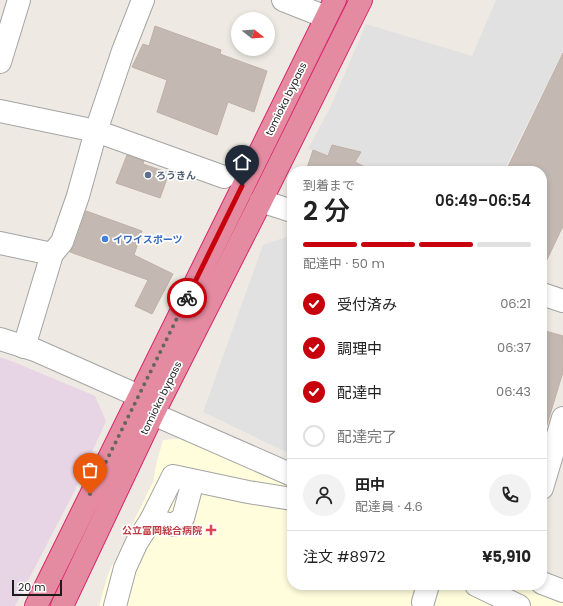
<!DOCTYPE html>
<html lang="ja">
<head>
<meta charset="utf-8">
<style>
  :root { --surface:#fff; --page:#f2f2f2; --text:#222; --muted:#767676; --line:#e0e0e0; --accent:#c8020d }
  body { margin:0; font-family:Poppins,"Noto Sans JP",sans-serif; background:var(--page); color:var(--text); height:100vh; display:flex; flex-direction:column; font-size:15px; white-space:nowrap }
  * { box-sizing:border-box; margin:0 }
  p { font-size:13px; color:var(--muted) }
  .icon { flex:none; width:22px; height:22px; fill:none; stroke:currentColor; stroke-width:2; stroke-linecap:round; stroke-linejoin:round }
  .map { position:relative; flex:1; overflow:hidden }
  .details { position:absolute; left:287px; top:166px; width:260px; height:424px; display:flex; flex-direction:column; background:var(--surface); border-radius:16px; box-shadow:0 2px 6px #0003 }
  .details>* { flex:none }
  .needle { width:26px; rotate:107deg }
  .controls { position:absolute; left:231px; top:12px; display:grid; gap:8px }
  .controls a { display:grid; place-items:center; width:44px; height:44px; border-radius:50%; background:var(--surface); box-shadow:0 2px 6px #0003; font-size:20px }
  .scale { position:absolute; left:12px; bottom:10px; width:50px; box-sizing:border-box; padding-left:4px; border:2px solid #1d1d1d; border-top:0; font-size:11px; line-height:14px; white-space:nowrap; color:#1d1d1d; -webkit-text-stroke:3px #fff; paint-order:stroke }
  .pin { position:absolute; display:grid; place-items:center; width:34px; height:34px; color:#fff; margin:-41px -17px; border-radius:50% 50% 50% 0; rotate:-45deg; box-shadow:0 0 4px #0007 }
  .pin .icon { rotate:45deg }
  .courier { position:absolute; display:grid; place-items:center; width:40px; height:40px; margin:-20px; border:3px solid #c8020d; border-radius:50%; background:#fff; color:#222; box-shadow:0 1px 5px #0007 }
  .summary em { font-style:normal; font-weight:600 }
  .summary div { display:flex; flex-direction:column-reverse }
  .summary { display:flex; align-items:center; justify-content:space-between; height:68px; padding:0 16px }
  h1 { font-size:26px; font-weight:600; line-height:30px }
  .bar { display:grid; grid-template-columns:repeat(4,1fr); gap:6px 4px; align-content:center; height:48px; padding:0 16px }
  .bar i { height:5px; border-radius:3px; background:var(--line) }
  .bar .selected { background:var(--accent) }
  .bar p { grid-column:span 4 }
  .line { display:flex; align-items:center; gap:10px; padding:0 16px; border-top:1px solid var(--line) }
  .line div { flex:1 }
  .round { display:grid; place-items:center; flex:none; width:42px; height:42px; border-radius:21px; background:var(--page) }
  ol { padding:0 16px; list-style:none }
  li { display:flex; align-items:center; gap:12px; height:44px }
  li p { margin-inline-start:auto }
  li .icon { padding:4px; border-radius:50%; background:var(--accent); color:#fff; stroke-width:4 }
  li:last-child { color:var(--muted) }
  li i { width:22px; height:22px; border:2px solid var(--line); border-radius:50% }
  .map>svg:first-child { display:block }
</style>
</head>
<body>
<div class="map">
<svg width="563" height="606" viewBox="0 0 563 606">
  <rect width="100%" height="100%" fill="#eeeae3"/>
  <polygon fill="#e7d5e5" points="0,357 14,362 95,396 106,421 75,490 15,606 0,606"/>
  <polygon fill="#fffddc" points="188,438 292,486 292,585 527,585 537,590 563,600 563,606 99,606 108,574 153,482 157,461 163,440"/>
  <g fill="#e1e1e1">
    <polygon points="496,0 563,0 563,51 504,171 373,171 355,162 360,152 332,145 328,156 308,149 330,108 366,24 472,56"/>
    <polygon points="292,235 292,455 203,412 263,245"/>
  </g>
  <g fill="#c3b9b2" stroke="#c0b0a6">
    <polygon points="155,26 221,50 220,54 267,71 254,112 228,102 217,135 157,112 167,80 132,67 143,44 149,46"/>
    <polygon points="563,53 563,226 542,270 542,171 506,171"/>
    <polygon points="332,145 361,152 355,162 373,171 306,171 313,150 328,156"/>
    <polygon points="127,155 144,161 143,164 169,173 160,198 116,183"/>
    <polygon points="86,211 142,231 134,255 173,274 152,314 135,306 148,280 70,252 74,246"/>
    <polygon points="542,330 563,336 563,372 545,431 542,430"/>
  </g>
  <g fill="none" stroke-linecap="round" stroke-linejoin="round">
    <g stroke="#a4a4a4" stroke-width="24">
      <g id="minor">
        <polyline points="283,0 326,17"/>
        <polyline points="0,62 19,0"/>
        <polyline points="0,111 96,131 224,177"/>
        <polyline points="261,201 292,211"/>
        <polyline points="0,243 52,254"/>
        <polyline points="542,294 563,301"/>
        <polyline points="0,339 35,350 139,396 153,414 292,475"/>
        <polyline points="24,347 52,254 62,242 78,196 96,131 123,51 143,0"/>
        <polyline points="542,488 563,418"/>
        <polyline points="151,520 173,525 183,518 193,481"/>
        <polyline points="542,583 563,591"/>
        <polyline points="476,585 519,606"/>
        <polyline points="423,602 428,585"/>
        <polyline points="115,606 125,568 137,542 151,520 173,476 248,492 292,499"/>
      </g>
    </g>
    <g stroke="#d7266c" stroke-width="24">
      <g id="highway">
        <polyline points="36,606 335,0"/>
        <polyline points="62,606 153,414 261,201 361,0"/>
      </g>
    </g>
    <use href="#minor" stroke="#fff" stroke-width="22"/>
    <use href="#highway" stroke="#e58ba1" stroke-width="22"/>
  </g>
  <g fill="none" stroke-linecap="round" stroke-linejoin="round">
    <polyline stroke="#666562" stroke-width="4" stroke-dasharray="0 7.2" points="90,494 187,298"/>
    <polyline stroke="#c8020d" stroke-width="5" points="187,298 242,186"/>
  </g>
  <circle fill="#5c6f8a" stroke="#fff" stroke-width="1.5" cx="148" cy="175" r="4"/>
  <circle fill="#3f7fe0" stroke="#fff" stroke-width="1.5" cx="105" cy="239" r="4"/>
  <path fill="#e0444e" stroke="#fff" stroke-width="1.5" d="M209 524h4v4h4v4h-4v4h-4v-4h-4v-4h4z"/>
  <g text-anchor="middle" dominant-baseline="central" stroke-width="3.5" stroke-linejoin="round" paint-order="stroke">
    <g font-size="10" fill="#1d1d1d" stroke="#fff">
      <text transform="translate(286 99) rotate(-64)">tomioka bypass</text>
      <text transform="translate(161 398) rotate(-64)">tomioka bypass</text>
    </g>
    <g font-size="10" font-weight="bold" fill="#4e5e75" stroke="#fff" text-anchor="start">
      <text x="156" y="175">ろうきん</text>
    </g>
    <g font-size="10" font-weight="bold" fill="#366cbe" stroke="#fff" text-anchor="start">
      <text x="113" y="239">イワイスポーツ</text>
    </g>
    <g font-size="10" font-weight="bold" fill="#be3a42" stroke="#fff" text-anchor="end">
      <text x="202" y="530">公立富岡総合病院</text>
    </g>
  </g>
</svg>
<div class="controls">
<a><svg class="needle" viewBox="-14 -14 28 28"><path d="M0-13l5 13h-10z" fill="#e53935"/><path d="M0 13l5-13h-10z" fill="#767676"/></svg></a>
</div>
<div class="scale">20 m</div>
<div class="pin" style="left:90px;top:494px;background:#ea580c"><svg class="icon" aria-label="bag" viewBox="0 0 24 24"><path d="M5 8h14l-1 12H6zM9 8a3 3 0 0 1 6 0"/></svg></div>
<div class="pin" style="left:242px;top:186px;background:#1f2937"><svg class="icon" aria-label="home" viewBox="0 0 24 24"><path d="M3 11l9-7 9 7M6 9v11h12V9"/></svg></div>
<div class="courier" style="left:187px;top:298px"><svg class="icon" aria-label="bike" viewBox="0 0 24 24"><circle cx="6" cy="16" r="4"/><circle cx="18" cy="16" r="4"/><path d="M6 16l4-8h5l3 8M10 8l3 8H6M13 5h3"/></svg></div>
<section class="details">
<div class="summary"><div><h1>2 分</h1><p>到着まで</p></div><em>06:49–06:54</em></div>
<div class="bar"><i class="selected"></i><i class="selected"></i><i class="selected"></i><i></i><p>配達中 · 50 m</p></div>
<ol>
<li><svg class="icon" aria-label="check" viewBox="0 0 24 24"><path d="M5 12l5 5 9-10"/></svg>受付済み<p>06:21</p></li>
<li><svg class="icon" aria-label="check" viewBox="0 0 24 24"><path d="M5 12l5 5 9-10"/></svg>調理中<p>06:37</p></li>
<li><svg class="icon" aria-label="check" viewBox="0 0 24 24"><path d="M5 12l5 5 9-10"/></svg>配達中<p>06:43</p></li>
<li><i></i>配達完了</li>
</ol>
<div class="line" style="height:72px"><a class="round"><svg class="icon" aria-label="person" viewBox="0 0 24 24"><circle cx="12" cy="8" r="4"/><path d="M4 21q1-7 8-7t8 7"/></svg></a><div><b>田中</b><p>配達員 · 4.6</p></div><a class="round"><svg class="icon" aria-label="phone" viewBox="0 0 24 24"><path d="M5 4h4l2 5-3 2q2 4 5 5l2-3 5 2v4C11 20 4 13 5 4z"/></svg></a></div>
<div class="line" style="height:52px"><div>注文 #8972</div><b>¥5,910</b></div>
</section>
</div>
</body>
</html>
